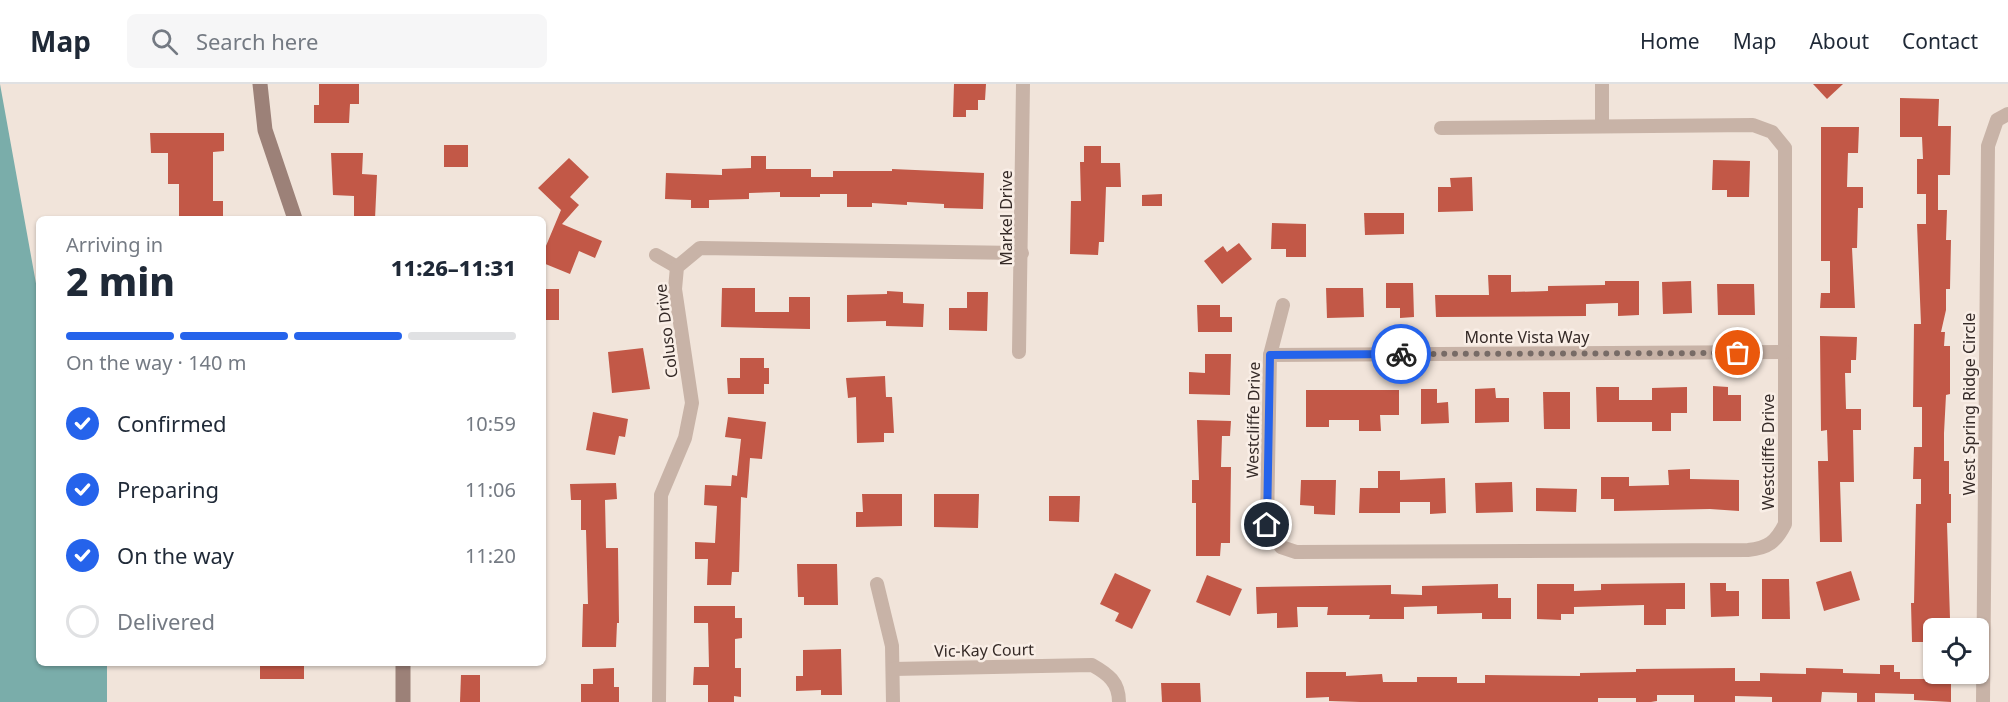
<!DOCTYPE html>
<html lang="en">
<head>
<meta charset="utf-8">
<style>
  :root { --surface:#fff; --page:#f6f6f7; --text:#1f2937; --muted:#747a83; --line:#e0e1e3; --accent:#2563eb }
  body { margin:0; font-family:"Noto Sans",sans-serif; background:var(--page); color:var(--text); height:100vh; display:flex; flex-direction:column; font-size:22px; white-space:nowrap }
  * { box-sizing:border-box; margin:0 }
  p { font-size:20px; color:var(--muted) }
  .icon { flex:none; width:33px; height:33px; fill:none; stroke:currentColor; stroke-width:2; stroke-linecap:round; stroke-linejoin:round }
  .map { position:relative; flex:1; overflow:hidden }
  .sheet { position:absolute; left:36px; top:132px; width:510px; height:450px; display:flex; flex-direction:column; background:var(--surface); border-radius:9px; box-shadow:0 2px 4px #0004 }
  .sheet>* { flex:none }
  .controls { position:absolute; left:1923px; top:534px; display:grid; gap:12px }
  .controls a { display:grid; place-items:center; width:66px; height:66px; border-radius:9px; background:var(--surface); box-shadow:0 2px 4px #0004; font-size:30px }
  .pin { position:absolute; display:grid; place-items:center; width:51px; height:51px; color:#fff; margin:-26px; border:3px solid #fff; border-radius:50%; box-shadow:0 2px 6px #0007 }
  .courier { position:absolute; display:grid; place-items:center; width:60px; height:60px; margin:-30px; border:4px solid #2563eb; border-radius:50%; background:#fff; color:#222; box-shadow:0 2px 8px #0007 }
  .overview em { font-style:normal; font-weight:800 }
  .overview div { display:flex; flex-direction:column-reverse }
  .overview { display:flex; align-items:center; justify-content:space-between; height:102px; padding:0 30px }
  h1 { font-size:39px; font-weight:800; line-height:45px }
  .bar { display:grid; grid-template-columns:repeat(4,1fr); gap:9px 6px; align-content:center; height:72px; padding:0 30px }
  .bar i { height:8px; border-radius:4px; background:var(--line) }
  .bar .on { background:var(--accent) }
  .bar p { grid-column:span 4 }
  ol { padding:0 30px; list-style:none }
  li { display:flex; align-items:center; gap:18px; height:66px }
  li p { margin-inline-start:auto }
  li .icon { padding:6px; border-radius:50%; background:var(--accent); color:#fff; stroke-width:4 }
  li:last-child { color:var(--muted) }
  li i { width:33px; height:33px; border:3px solid var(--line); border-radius:50% }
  header { display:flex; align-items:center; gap:36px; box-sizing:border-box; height:84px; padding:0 30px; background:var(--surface); border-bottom:2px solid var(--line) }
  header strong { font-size:28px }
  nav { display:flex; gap:33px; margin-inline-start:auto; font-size:21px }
  .search { width:420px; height:54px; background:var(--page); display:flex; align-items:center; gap:15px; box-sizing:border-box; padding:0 21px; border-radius:9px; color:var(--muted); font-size:22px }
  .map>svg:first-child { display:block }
</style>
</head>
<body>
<header>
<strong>Map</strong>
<div class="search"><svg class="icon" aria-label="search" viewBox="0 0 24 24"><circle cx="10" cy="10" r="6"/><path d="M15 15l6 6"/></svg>Search here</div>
<nav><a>Home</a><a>Map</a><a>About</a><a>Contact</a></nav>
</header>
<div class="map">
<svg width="2008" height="618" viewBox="0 0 2008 618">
  <rect width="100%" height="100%" fill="#f1e4da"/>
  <polygon fill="#7aadaa" points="0,0 39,216 39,579 107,579 107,618 0,618"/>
  <g fill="#c25847">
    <polygon points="319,0 359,0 359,20 350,20 349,39 314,39 314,21 319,21"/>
    <polygon points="954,0 986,0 985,16 978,16 978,26 966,26 966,33 953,33"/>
    <polygon points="1813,0 1843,0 1827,15"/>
    <polygon points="1900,14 1939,15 1938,42 1951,42 1950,91 1938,91 1938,126 1947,126 1946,156 1951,156 1950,205 1946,205 1946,226 1941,248 1945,248 1944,262 1950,262 1950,310 1946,311 1944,349 1944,377 1949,377 1949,410 1951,410 1951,439 1947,439 1950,535 1941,535 1942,544 1934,544 1934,558 1912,558 1911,519 1914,519 1916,420 1921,420 1921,395 1913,395 1914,363 1922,363 1922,323 1913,323 1914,240 1921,240 1917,140 1926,140 1926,110 1917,110 1917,75 1923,75 1922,53 1900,53"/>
    <polygon points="1821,43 1859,43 1858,69 1848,69 1847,103 1863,103 1863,124 1858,124 1857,164 1852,164 1855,224 1820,224 1821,209 1830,209 1830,177 1821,177"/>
    <polygon points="150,49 224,49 224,67 213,68 213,117 223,117 223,135 179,135 179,100 168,100 168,69 151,69"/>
    <rect x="444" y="61" width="24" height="22"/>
    <polygon points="1084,62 1101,62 1101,79 1120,79 1121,103 1106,103 1104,158 1099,158 1098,171 1070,170 1071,117 1081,117 1080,78 1084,78"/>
    <polygon points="331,69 363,69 362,90 377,91 375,135 354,135 354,112 333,111"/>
    <polygon points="751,72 766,72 766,85 811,85 811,93 833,93 833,87 892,87 892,85 984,89 983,125 944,124 944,120 907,118 907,121 872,119 872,123 847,123 847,110 820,110 820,113 780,113 780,108 749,109 749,115 709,116 709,124 691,124 691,116 665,115 666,89 722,91 722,85 751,84"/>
    <polygon points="569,74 589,93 570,113 579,121 562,140 602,157 595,174 579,167 570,190 543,179 543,169 561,126 538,104"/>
    <polygon points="1713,76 1750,77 1749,113 1727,113 1727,106 1712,106"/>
    <polygon points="1472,93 1473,127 1438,128 1438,103 1451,103 1450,94"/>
    <polygon points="1162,110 1162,122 1142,122 1142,111"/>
    <polygon points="1364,129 1404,129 1404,150 1365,151"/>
    <polygon points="1272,139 1306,140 1306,173 1286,173 1286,165 1271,165"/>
    <polygon points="1239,159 1252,175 1222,200 1204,177 1223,162 1227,168"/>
    <polygon points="1488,191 1511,191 1511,208 1548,207 1548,202 1605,201 1605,197 1639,197 1639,231 1618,232 1618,219 1586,220 1586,232 1436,233 1435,211 1489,211"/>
    <polygon points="1691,197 1692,229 1663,230 1662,198"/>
    <polygon points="1386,199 1413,199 1414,233 1400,234 1400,224 1386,224"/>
    <polygon points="1717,200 1754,200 1755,231 1718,231"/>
    <polygon points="722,204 755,204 755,228 789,228 789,213 810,213 810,245 721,243"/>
    <polygon points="1326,204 1363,204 1364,233 1327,234"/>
    <rect x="543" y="205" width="16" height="31"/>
    <polygon points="887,207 903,208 903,219 924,220 923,243 886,242 886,237 847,238 847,211 887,210"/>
    <polygon points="967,208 988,208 987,247 949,246 949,224 967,224"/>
    <polygon points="1197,221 1220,221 1220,233 1232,233 1232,248 1198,248"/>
    <polygon points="1820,252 1857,253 1856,276 1851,276 1851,289 1845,289 1846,325 1861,325 1861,346 1853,346 1854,398 1840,398 1842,458 1820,458 1818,377 1828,377 1827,346 1821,347"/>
    <polygon points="643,264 650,305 612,309 608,268"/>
    <polygon points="1205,270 1231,270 1230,311 1189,310 1189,288 1205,289"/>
    <polygon points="740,274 764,274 764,284 769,284 769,300 764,300 764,310 728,310 727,294 740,294"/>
    <polygon points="885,292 886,313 892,313 894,349 884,349 884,358 857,359 856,313 848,314 846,294"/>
    <polygon points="1713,302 1728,303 1728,311 1741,311 1741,337 1713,337"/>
    <polygon points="1596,303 1619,303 1619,316 1652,316 1652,304 1687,303 1687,329 1671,329 1671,347 1652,347 1652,338 1597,338"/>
    <polygon points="1495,304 1496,314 1509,314 1509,338 1475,339 1475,305"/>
    <polygon points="1421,305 1437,305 1437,319 1448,318 1449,339 1421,340"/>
    <polygon points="1306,306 1399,306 1399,331 1380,331 1381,347 1359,347 1359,336 1329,336 1329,343 1306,343"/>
    <polygon points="1543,308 1570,308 1570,345 1544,345"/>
    <polygon points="593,328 628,335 625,353 619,352 615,371 586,366"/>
    <polygon points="728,333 766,338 762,375 750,374 747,414 741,413 739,488 732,488 731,501 707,501 708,475 695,475 695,458 715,459 717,422 704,421 705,401 731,402 732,391 737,392 741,355 725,353"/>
    <polygon points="1197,336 1231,337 1230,352 1222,352 1221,383 1231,383 1230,459 1221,459 1220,472 1196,472 1196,419 1192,419 1192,396 1199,396"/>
    <polygon points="1690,385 1690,395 1739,396 1739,427 1710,425 1614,427 1614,415 1601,415 1601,393 1629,393 1629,402 1669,401 1668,386"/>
    <polygon points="1378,387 1400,387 1400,396 1445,394 1446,429 1430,430 1430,418 1400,418 1400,429 1359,429 1360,404 1378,404"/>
    <polygon points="1301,396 1336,396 1335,431 1314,430 1314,422 1300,421"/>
    <polygon points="1512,398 1513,428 1476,429 1475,399"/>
    <polygon points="616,399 617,415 605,416 606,464 618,464 619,539 617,539 616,563 582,563 583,520 588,520 586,446 581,446 581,416 571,416 570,400"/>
    <polygon points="1536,404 1577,405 1576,428 1536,427"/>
    <polygon points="862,410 902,410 902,442 856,443 856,428 863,428"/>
    <polygon points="934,410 979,410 978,444 934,443"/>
    <polygon points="1049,412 1080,412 1079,438 1049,437"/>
    <polygon points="797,480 837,480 838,521 804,521 804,513 798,513"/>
    <polygon points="1851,487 1860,516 1824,527 1816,498"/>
    <polygon points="1115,489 1151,506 1132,545 1115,537 1119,529 1100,520"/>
    <polygon points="1207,491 1242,505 1230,532 1196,518"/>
    <polygon points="1762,495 1789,495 1790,535 1762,535"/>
    <polygon points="1685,499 1685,525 1666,525 1666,541 1644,541 1644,521 1574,523 1574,530 1561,530 1561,536 1537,535 1537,500 1574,500 1574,507 1601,506 1601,500"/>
    <polygon points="1710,499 1726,499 1726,507 1739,507 1739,532 1711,533"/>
    <polygon points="1498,500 1498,514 1511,514 1511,535 1482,535 1482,529 1437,530 1437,522 1404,523 1404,535 1369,535 1370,531 1327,531 1328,523 1297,523 1298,543 1277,544 1277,529 1257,530 1256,503 1391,501 1391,510 1422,511 1422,502"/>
    <polygon points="694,522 735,522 735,534 742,534 742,554 735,555 735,584 741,584 741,613 734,612 734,618 708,618 708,601 693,601 694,583 709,583 708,539 694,539"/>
    <polygon points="841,565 842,611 821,611 821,606 796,607 796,592 803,592 803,566"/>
    <rect x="260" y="579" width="44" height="16"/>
    <polygon points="1880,581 1894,581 1894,588 1900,588 1900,595 1951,595 1951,618 1914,616 1914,610 1875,609 1875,618 1857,618 1857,609 1822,608 1821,618 1772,618 1772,613 1735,612 1735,618 1694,618 1694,611 1657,611 1657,617 1651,618 1636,618 1636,614 1598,614 1598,618 1360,618 1329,617 1329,613 1306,614 1306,588 1346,588 1346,592 1382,590 1383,598 1417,598 1417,593 1457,593 1457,599 1485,599 1485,591 1580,592 1580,589 1636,588 1636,585 1735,584 1735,597 1760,597 1760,589 1806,590 1806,584 1843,585 1843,589 1880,590"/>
    <polygon points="614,584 614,603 619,603 619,618 581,618 581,600 593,600 593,585"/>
    <polygon points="461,591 480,591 480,618 460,618"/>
    <polygon points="1161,599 1200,599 1201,618 1162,618"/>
  </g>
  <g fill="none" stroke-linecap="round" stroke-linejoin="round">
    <g stroke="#c8b3a7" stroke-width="14">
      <polyline points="1602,0 1602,42"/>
      <polyline points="656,171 677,183"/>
      <path d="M1283,221L1270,271L1267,441L1281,463L1296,468L1748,466C1768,464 1776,458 1785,440V64L1772,48L1753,41L1441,44"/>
      <polyline points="1019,268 1023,0"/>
      <polyline points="1270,271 1785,268"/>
      <polyline points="877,500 892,562 893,618"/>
      <path d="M893,585L1092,581C1108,590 1119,598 1119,618"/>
      <polyline points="659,618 661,411 685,354 692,319 675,205 677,183 700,164 1022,169"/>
      <polyline points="1983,618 1988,62 1997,36 2008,30"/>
    </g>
    <g stroke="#9c8178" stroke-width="15">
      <polyline points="260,0 265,46 295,135"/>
      <polyline points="403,618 403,579"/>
    </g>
  </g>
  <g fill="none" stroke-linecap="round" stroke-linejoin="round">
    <polyline stroke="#776b66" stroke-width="6" stroke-dasharray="0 10.8" points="1401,270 1738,269"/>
    <polyline stroke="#2563eb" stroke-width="8" points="1267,441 1270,271 1401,270"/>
  </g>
  <g text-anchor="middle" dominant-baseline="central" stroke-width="5" stroke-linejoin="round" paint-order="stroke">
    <g font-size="16" fill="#352a27" stroke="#f9eee6">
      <text transform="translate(1006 134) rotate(-90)">Markel Drive</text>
      <text transform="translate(666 247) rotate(-97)">Coluso Drive</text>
      <text x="1527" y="253">Monte Vista Way</text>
      <text transform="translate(1969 320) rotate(-90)">West Spring Ridge Circle</text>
      <text transform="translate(1253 336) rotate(-89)">Westcliffe Drive</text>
      <text transform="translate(1768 368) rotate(-90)">Westcliffe Drive</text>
      <text transform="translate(984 566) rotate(-1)">Vic-Kay Court</text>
    </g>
  </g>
</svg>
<div class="controls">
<a><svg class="icon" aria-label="locate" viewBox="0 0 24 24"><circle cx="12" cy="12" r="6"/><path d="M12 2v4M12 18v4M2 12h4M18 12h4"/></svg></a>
</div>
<div class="pin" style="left:1738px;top:269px;background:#ea580c"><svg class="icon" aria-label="bag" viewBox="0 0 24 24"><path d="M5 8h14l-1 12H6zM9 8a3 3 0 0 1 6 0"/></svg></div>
<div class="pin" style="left:1267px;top:441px;background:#1f2937"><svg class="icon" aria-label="home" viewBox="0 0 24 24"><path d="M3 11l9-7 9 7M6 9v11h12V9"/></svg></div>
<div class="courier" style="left:1401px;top:270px"><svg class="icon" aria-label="bike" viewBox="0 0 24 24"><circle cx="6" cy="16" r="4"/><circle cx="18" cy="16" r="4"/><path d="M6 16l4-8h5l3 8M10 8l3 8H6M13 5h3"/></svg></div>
<section class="sheet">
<div class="overview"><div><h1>2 min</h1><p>Arriving in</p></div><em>11:26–11:31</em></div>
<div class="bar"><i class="on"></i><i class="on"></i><i class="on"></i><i></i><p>On the way · 140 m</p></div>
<ol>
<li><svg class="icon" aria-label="check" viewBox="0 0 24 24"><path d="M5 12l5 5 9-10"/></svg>Confirmed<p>10:59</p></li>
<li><svg class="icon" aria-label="check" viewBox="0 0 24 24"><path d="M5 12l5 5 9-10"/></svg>Preparing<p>11:06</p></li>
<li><svg class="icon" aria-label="check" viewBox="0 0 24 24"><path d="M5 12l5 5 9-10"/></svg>On the way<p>11:20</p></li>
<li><i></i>Delivered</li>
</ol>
</section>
</div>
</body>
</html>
